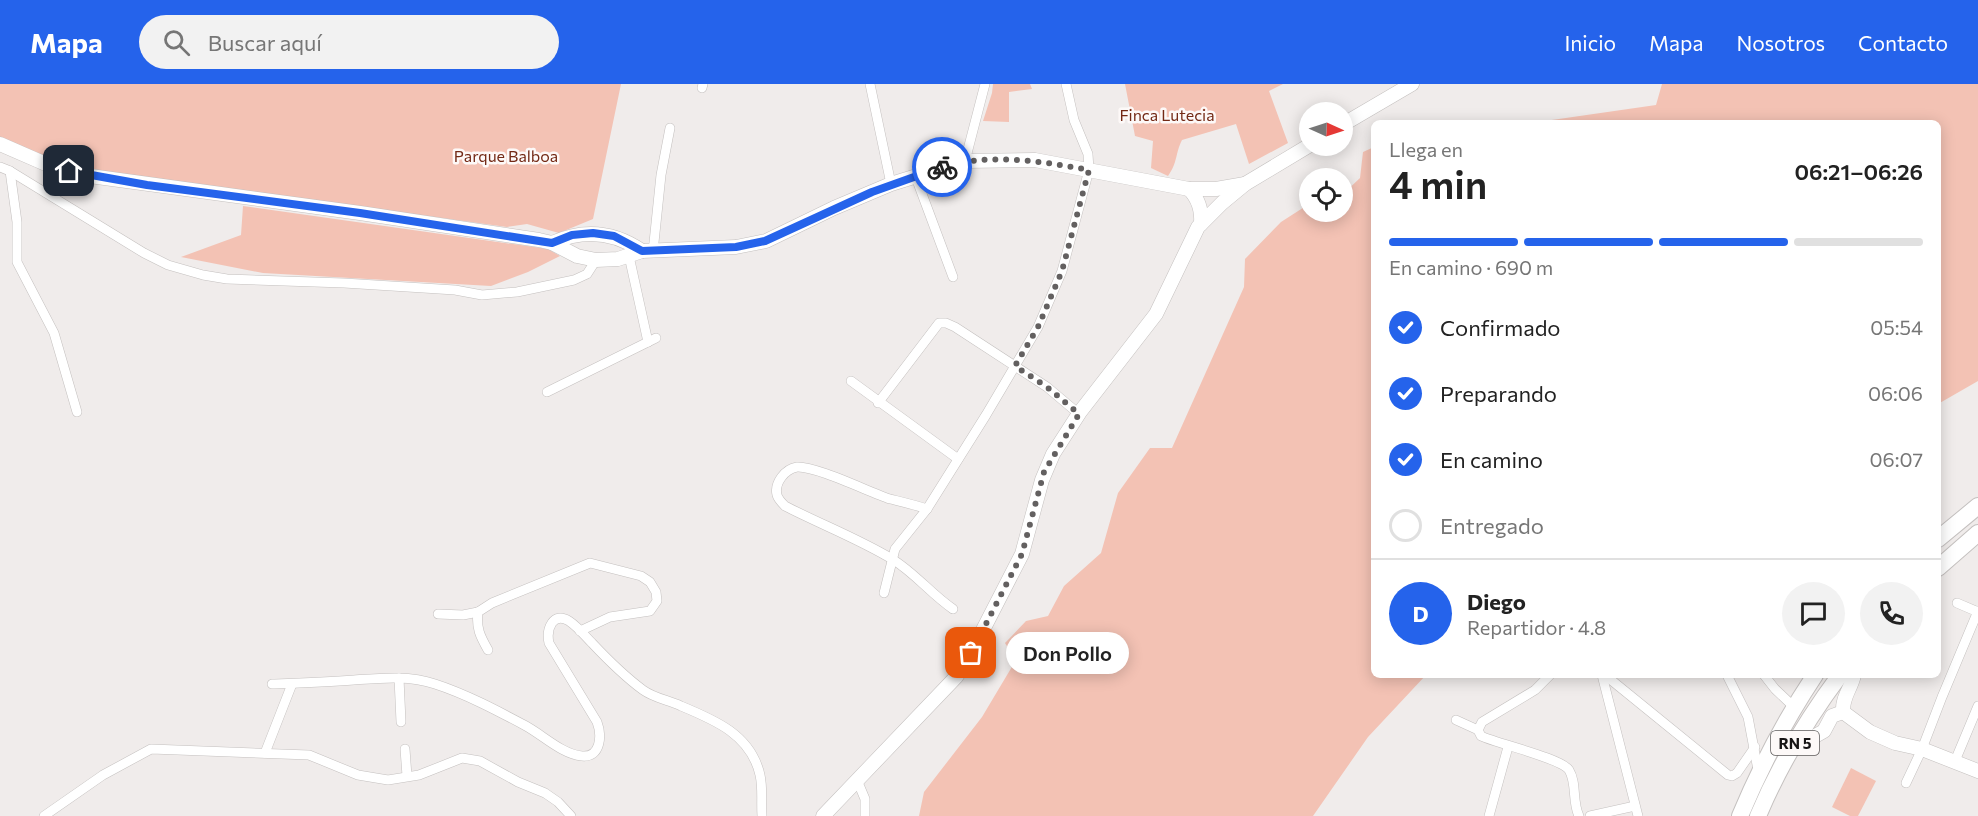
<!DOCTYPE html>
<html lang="es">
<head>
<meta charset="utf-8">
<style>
  :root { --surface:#fff; --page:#f2f2f2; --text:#222; --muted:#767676; --line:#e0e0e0; --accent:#2563eb }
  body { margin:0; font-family:Commissioner,sans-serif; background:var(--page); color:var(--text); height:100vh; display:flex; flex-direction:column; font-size:22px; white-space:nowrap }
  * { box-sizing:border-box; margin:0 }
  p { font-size:20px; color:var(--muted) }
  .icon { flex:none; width:33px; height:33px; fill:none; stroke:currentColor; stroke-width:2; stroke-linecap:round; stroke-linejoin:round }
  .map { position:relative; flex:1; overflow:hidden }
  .drawer { position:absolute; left:1371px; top:36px; width:570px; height:558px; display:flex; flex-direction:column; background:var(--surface); border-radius:9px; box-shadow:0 3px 15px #0003 }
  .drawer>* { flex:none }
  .needle { width:39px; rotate:93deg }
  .buttons { position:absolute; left:1299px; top:18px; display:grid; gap:12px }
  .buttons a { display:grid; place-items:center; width:54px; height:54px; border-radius:50%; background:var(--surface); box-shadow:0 3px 15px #0003; font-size:30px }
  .pin { position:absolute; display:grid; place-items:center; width:51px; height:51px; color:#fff; margin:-26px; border-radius:12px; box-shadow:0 3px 9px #0006 }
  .courier { position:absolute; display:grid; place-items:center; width:60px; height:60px; margin:-30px; border:4px solid #2563eb; border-radius:50%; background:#fff; color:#222; box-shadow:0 2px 8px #0007 }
  .bubble { position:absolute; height:42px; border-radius:21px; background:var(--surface); box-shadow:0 3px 15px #0003; font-size:20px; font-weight:600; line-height:42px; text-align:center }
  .headline em { font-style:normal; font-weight:600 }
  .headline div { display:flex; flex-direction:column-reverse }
  .headline { display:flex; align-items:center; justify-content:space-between; height:102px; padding:0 18px }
  h1 { font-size:39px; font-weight:600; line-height:45px }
  .bar { display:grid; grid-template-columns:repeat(4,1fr); gap:9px 6px; align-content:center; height:72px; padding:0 18px }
  .bar i { height:8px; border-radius:4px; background:var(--line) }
  .bar .selected { background:var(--accent) }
  .bar p { grid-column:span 4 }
  .line { display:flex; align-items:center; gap:15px; padding:0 18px; border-top:2px solid var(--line) }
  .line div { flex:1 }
  .round { display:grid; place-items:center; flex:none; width:63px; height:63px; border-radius:32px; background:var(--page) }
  ol { padding:0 18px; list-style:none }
  li { display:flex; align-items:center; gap:18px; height:66px }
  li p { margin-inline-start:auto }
  li .icon { padding:6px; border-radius:50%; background:var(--accent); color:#fff; stroke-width:4 }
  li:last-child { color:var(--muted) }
  li i { width:33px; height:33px; border:3px solid var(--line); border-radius:50% }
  header { display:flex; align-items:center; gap:36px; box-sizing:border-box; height:84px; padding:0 30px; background:var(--accent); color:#fff }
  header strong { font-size:28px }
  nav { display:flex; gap:33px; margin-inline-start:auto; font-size:21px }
  .search { width:420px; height:54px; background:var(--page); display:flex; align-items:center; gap:15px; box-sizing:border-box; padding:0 21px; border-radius:33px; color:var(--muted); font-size:22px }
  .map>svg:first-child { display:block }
</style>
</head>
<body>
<header>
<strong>Mapa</strong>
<div class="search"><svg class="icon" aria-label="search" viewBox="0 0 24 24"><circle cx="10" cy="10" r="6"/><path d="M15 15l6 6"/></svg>Buscar aquí</div>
<nav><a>Inicio</a><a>Mapa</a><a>Nosotros</a><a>Contacto</a></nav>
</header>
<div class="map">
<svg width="1978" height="732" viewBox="0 0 1978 732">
  <rect width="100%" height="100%" fill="#f0eceb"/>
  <g fill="#f3c2b4">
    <polygon points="0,0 621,0 593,135 559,149 527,140 507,143 38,78 0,59"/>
    <polygon points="993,0 1030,0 1032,5 1009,8 1009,38 983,37 992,9"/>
    <path d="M1125,0H1283L1269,7L1288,59L1249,80L1236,40L1182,56C1175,70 1178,78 1168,92L1151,84L1153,57L1135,52Z"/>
    <polygon points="1662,0 1978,0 1978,297 1938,320 1938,39 1531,39 1656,21"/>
    <polygon points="1374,63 1374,591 1426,591 1368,653 1313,732 919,732 924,708 982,633 1016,576 1005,559 1026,537 1048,532 1064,502 1101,469 1118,409 1150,364 1172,364 1244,203 1245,175 1281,138 1309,120 1310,128 1342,128 1343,110 1360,94 1363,68"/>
    <polygon points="243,122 548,165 560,172 528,188 491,202 263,189 181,173 241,151"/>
    <polygon points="1851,684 1876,697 1858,732 1850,732 1832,723"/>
  </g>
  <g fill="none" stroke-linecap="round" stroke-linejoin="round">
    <g stroke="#c4c0bf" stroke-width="10">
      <g id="street">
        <polyline points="870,0 891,100"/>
        <polyline points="702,4 703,0"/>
        <polyline points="965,77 985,0"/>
        <polyline points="0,83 10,87 144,169 168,181 203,191 227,195 344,199 455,206 482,211 517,208 574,196 587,190 596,176"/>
        <polyline points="10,87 17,138 17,178 54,249 77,328"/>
        <polyline points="915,91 953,193"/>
        <polyline points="653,168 661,91 670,44"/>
        <polyline points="629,172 648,258"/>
        <polyline points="851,297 958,375"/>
        <polyline points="547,308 656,254"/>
        <polyline points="878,319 939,239 946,239 955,243 1047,303 1079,330"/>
        <path d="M927,425C915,421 902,418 890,415C869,408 816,382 797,383C785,385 774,399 777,411C778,415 782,419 785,422C820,440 859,455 892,475C915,489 931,510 953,525"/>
        <polyline points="884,509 895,465 927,425 986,331 1038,243 1062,187 1089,86 1088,70 1074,36 1066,0"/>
        <polyline points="1957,519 1978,528"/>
        <polyline points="438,530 463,531 478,528"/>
        <path d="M488,566C480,552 476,544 478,528L492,519L590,479L641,492L650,498L656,508L657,517L650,527L610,533L580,547"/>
        <path d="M1550,591L1535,606L1482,638L1478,646L1481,652C1498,660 1561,674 1569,686C1577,699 1572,718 1579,732"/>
        <polyline points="1602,591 1638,732"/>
        <polyline points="1605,591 1728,691 1732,692 1737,689 1755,663"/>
        <polyline points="1727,591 1748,633 1758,686"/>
        <polyline points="1764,591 1775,605 1794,623"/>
        <polyline points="399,594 401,638"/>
        <path d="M272,600C299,599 327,598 354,596C381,594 409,591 435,600C466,610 498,627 526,642C544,652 562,670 582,672C601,674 602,651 597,638L549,559C546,545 553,527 569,537C578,543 585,552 592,559C608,576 624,592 643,606C654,614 668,616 681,622C715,636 751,651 760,691C763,704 761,718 762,732"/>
        <polyline points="1456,636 1478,646"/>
        <polyline points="405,665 407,692"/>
        <polyline points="265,669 292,600"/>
        <polyline points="1955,677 1978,622"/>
        <polyline points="857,696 865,715 865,732"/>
        <polyline points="1906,699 1922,665 1942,613 1978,527"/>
        <polyline points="44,732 103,691 151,665 309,671 358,691 388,696 419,691 462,674 480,677 518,698 545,709 558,718 571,732"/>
        <polyline points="1489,732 1508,663"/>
        <polyline points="1590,732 1635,722"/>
      </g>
    </g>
    <g stroke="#c4c0bf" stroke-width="15">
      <g id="secondary">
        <polyline points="1342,41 1412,0"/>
        <polyline points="0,60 55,84 90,92 360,129 539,156 552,159 577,172 596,176 618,175 642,167 736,163 766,157 834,124 891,100 965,77 1035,76 1189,105 1216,105 1245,100"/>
        <path d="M1189,105C1199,115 1202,126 1201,140"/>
        <path d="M552,159C583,145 613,147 642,167"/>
        <path d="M1854,591C1851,605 1842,613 1843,628L1870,648L1895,659L1922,665L1978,687"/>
        <polyline points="1792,665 1824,647 1832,632 1843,628"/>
        <polyline points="823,732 956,593 967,577 1022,470 1042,396 1053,370 1080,328 1156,230 1198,143 1222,119 1245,100 1310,61"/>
      </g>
    </g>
    <g stroke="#c4c0bf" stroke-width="18">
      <g id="highway">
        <polyline points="1938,455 1978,422"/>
        <polyline points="1938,484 1978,449"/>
        <path d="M1740,732C1761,682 1785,636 1815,591"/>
        <path d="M1758,732C1779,682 1808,634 1840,591"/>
      </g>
    </g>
    <use href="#street" stroke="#fff" stroke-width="9"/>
    <use href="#secondary" stroke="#fff" stroke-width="14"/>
    <use href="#highway" stroke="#fff" stroke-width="16"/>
  </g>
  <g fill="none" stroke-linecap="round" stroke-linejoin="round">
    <path stroke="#636060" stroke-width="6" stroke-dasharray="0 10.8" d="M942,83C991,69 1040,77 1089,86L1062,187L1038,243L1015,282L1047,303L1079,330L1044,388L1022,470L971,569"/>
    <polyline stroke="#2563eb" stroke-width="8" points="69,87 147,101 360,129 552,159 572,151 593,149 614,152 642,167 736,163 765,157 872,108 942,83"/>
  </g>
  <g text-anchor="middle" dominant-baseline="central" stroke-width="5" stroke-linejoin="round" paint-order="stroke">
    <rect fill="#fdf9f8" stroke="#5c5959" stroke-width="1.5" x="1771" y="647" width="48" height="24" rx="4.5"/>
    <g font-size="15" font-weight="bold" fill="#171515">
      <text x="1795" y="659">RN 5</text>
    </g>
    <g font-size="16" fill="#732915" stroke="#fdf9f8">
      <text x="1167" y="30">Finca Lutecia</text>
      <text x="506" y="71">Parque Balboa</text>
    </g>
  </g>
</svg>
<div class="buttons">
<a><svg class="needle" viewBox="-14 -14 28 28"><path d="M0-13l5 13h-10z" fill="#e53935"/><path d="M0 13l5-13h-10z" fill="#767676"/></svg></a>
<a><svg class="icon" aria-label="locate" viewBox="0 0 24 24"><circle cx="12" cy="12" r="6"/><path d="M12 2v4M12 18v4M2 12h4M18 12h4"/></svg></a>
</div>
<div class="pin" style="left:971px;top:569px;background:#ea580c"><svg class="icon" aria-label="bag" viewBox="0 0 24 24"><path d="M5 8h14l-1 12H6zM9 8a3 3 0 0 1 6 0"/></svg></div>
<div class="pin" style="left:69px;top:87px;background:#1f2937"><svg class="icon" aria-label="home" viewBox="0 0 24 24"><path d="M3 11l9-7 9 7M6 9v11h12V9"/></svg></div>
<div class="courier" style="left:942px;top:83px"><svg class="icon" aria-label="bike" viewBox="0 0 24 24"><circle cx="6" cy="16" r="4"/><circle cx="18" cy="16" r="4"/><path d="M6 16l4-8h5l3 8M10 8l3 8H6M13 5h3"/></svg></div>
<div class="bubble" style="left:1006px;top:548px;width:123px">Don Pollo</div>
<section class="drawer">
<div class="headline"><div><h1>4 min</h1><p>Llega en</p></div><em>06:21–06:26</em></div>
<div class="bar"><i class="selected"></i><i class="selected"></i><i class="selected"></i><i></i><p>En camino · 690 m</p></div>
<ol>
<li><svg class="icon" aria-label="check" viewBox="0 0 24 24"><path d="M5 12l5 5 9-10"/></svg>Confirmado<p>05:54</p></li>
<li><svg class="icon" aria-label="check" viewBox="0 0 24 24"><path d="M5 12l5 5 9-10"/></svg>Preparando<p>06:06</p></li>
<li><svg class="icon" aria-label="check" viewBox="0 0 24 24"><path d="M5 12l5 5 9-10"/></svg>En camino<p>06:07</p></li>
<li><i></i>Entregado</li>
</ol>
<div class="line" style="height:108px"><b class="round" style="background:var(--accent);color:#fff">D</b><div><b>Diego</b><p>Repartidor · 4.8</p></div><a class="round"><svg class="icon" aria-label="chat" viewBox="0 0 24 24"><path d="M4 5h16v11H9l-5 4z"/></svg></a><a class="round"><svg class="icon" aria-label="phone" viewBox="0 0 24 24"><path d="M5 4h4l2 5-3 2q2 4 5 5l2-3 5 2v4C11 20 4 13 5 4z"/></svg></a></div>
</section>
</div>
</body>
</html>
